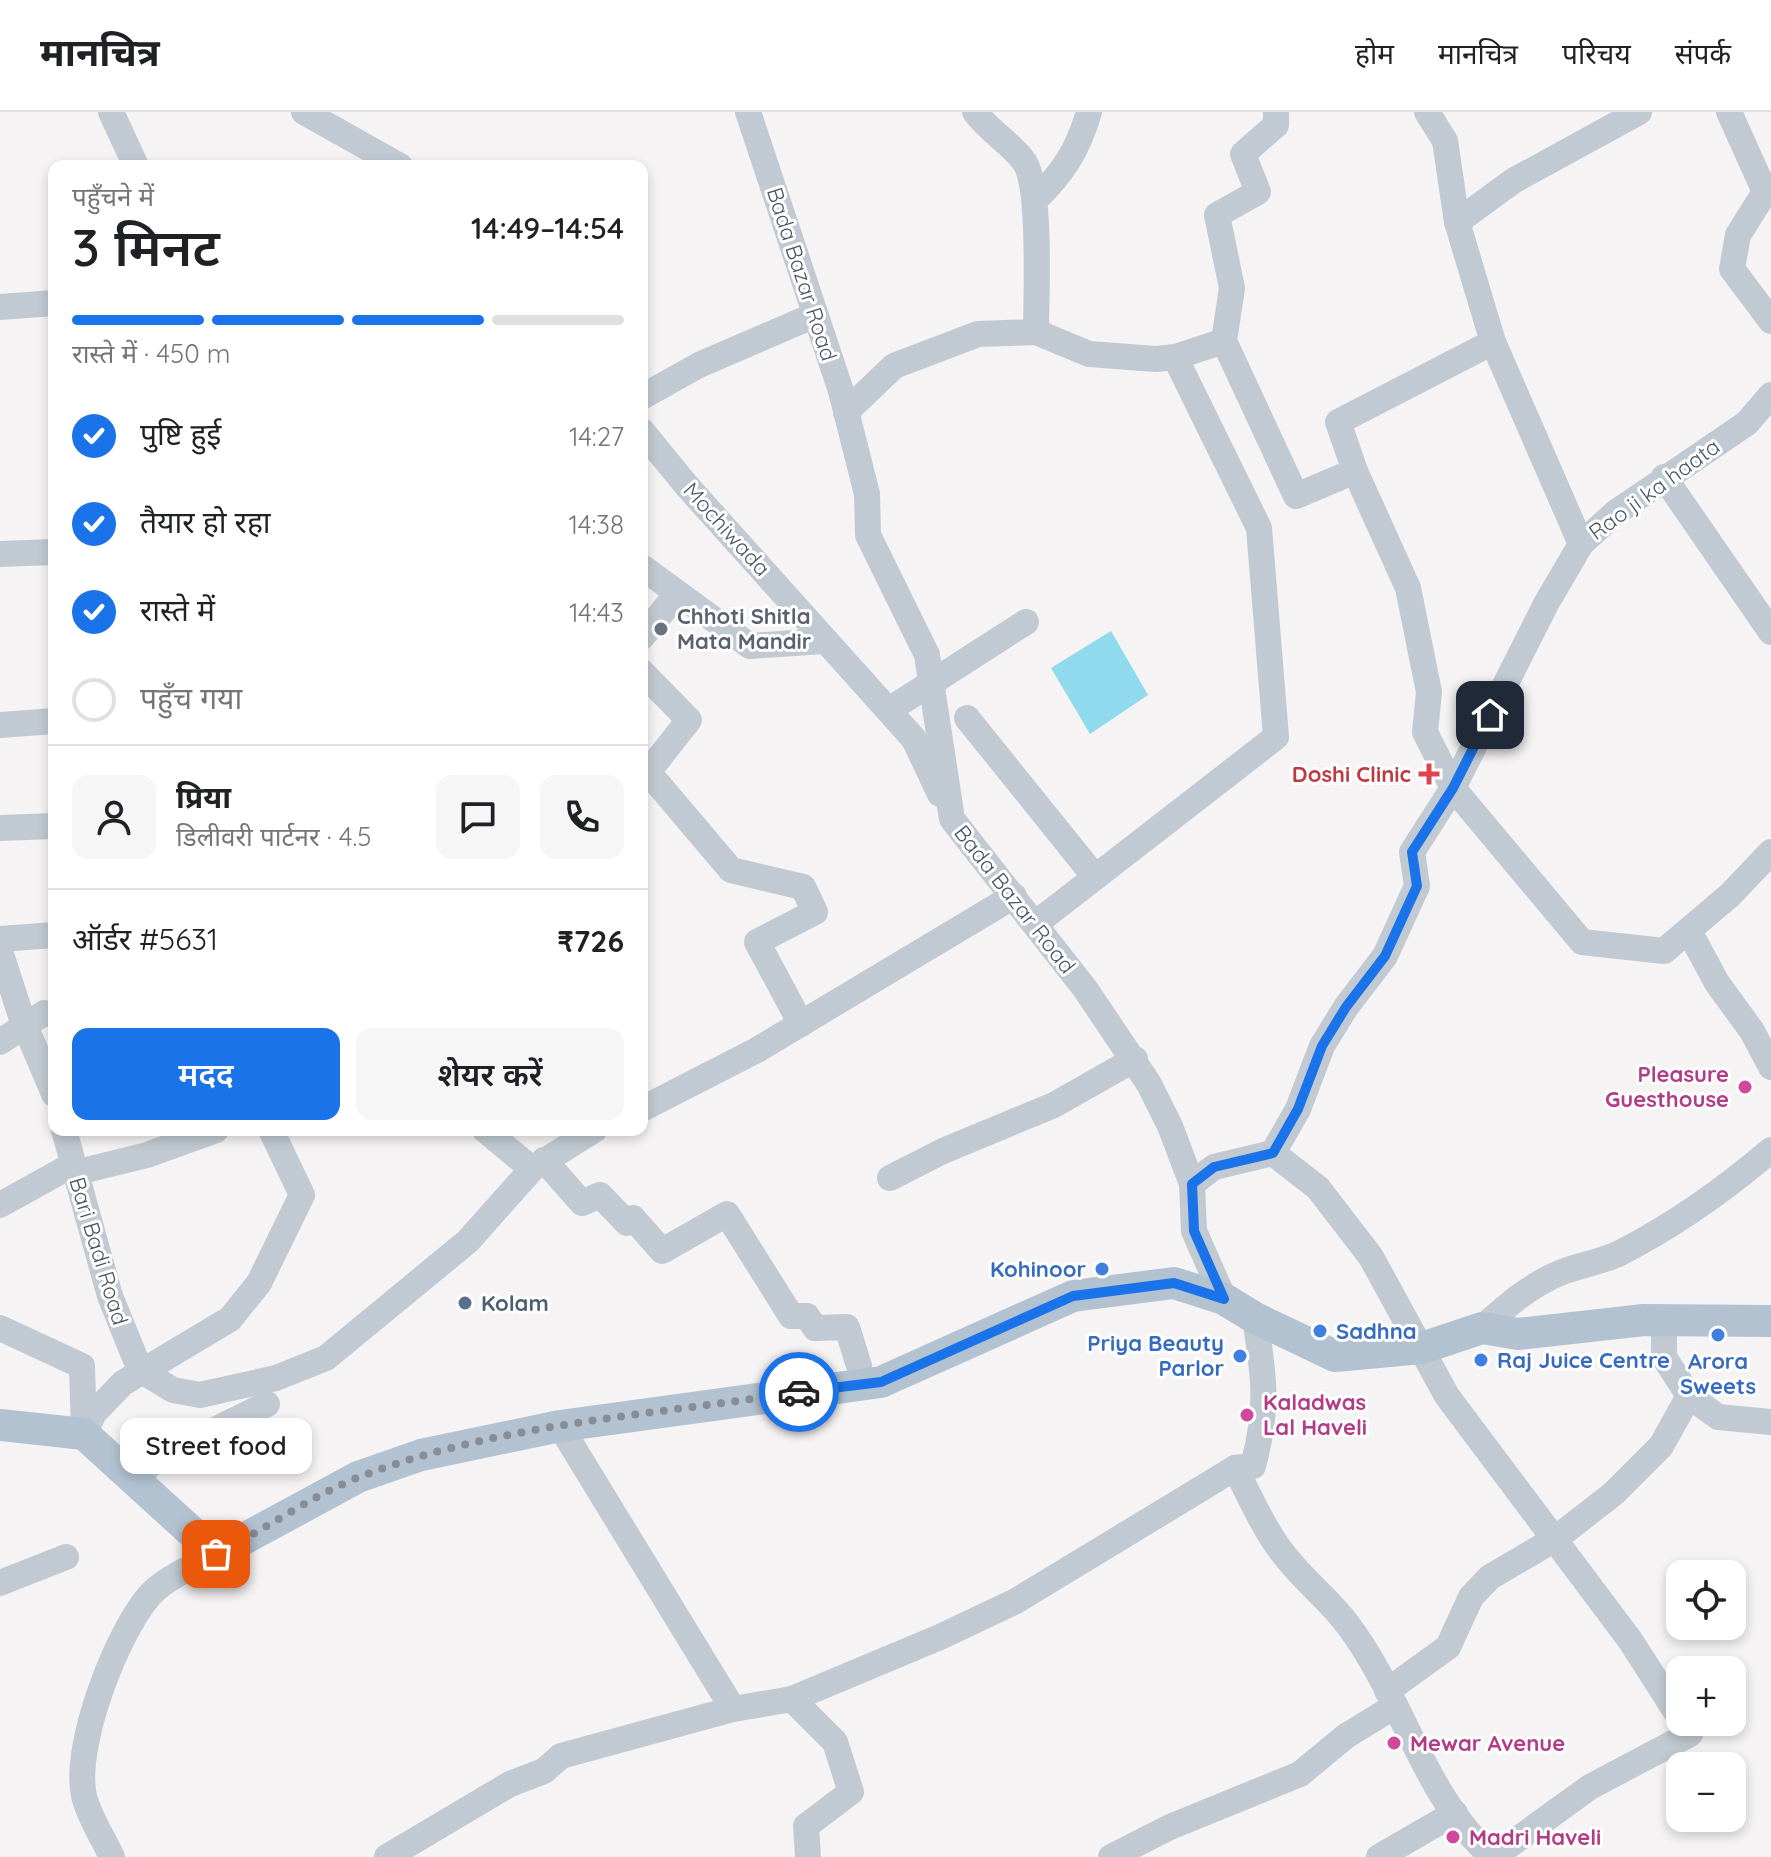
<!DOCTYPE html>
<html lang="hi">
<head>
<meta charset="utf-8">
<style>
  :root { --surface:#fff; --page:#f6f6f6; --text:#202124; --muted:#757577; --line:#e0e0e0; --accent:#1a73e8 }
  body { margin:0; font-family:Quicksand,"Noto Sans Devanagari",sans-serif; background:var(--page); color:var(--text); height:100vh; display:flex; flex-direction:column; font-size:30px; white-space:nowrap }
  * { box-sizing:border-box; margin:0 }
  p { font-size:26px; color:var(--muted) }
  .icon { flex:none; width:44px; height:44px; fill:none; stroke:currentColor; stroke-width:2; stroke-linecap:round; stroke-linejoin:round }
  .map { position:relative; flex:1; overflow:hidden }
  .panel { position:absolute; left:48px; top:48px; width:600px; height:976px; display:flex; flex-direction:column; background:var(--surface); border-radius:16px; box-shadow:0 4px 12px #0003 }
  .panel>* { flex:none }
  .controls { position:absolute; left:1666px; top:1448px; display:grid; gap:16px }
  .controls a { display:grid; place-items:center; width:80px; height:80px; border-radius:16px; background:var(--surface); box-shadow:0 4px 12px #0003; font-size:40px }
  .pin { position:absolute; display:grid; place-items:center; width:68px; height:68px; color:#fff; margin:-34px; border-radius:16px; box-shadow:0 4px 12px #0006 }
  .courier { position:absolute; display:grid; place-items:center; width:80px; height:80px; margin:-40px; border:6px solid #1a73e8; border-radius:50%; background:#fff; color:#222; box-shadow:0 2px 10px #0007 }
  .bubble { position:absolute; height:56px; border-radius:16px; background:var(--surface); box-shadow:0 4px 12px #0003; font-size:26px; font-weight:600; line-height:56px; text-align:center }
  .overview em { font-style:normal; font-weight:600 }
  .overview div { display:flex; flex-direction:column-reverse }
  .overview { display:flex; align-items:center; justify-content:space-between; height:136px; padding:0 24px }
  h1 { font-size:52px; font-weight:600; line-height:60px }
  .bar { display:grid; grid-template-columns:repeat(4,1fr); gap:12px 8px; align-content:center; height:96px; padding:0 24px }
  .bar i { height:10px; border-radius:6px; background:var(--line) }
  .bar .current { background:var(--accent) }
  .bar p { grid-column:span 4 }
  .line { display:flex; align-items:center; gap:20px; padding:0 24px; border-top:2px solid var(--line) }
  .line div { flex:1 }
  .round { display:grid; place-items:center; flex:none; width:84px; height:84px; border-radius:16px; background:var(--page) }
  ol { padding:0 24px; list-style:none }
  li { display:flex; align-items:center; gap:24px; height:88px }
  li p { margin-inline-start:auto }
  li .icon { padding:8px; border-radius:50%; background:var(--accent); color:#fff; stroke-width:4 }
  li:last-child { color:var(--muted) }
  li i { width:44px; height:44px; border:4px solid var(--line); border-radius:50% }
  .action { display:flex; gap:16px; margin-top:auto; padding:16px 24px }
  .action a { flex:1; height:92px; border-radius:16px; background:var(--accent); color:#fff; font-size:32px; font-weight:600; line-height:92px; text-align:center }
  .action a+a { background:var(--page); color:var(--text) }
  header { display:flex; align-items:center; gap:48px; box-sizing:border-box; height:112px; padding:0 40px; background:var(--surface); border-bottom:2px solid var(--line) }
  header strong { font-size:38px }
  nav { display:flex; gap:44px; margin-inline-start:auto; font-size:28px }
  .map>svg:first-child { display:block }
</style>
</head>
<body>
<header>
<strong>मानचित्र</strong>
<nav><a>होम</a><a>मानचित्र</a><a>परिचय</a><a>संपर्क</a></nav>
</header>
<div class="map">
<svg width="1771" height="1745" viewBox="0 0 1771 1745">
  <rect width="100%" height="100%" fill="#f5f3f3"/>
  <polygon fill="#90daee" points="1111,519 1148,583 1090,622 1051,556"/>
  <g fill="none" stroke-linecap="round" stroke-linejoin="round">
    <g stroke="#c1cad2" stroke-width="26">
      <polyline points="111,0 136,54"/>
      <polyline points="304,0 400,54"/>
      <polyline points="748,0 841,279 867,382 868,423 927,543 952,707 1086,878 1149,972 1170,1014 1192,1072 1194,1119 1224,1187"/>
      <path d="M975,0C990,20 1009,30 1023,48C1042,70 1036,186 1036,220"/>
      <polyline points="1276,0 1276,13 1243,42 1258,80 1217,103 1232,176 1224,229 1296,384 1355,359 1408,476 1429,580 1425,620 1453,676 1582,830 1664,839 1730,783 1771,740"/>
      <polyline points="1729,0 1765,80 1738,123 1732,157 1771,209"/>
      <path d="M1035,88C1063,61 1078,38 1089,0"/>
      <polyline points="1457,110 1513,69 1639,0"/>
      <polyline points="0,195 54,191"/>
      <polyline points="1493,230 1581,432"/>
      <polyline points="642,285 699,253 815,203"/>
      <polyline points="846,300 894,254 978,222 1036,220 1089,242 1156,247 1175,245 1224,229"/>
      <polyline points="642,319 687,374 914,627 940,682"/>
      <polyline points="1355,359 1338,310 1493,230 1457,110 1445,29 1427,0"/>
      <polyline points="1664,365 1771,520"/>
      <polyline points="0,442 54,440"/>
      <polyline points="642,455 750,534 824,529"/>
      <polyline points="642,525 676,483"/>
      <polyline points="642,560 689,608 648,660 731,758 803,775 815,800 757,830 801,912"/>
      <polyline points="889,598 1026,510"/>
      <polyline points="967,606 1095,765"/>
      <polyline points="0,613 54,609"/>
      <polyline points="0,716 54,714"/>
      <polyline points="1035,812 1276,625 1259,416 1175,245"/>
      <polyline points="1689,819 1717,871 1752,919 1771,955"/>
      <polyline points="0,827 54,823"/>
      <polyline points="0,839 21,904 54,982"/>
      <polyline points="0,930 44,901 54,903"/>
      <polyline points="642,997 757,938 1014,784"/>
      <polyline points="64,1018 110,1184 140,1258 173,1278 200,1283 276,1266 326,1246 468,1129 532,1057 594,1018"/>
      <polyline points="485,1018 532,1057"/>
      <polyline points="1273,1041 1318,1076 1371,1145 1447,1284 1630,1528 1680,1606"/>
      <polyline points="544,1048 582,1091 600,1083 627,1111 633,1106 662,1139 727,1102 791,1204 807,1204 815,1216 847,1215 859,1254"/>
      <polyline points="74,1061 147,1043 216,1018"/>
      <polyline points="890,1066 943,1039 1054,993 1135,947"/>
      <polyline points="1192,1072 1214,1055 1273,1041 1298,997 1322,934 1346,895 1385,844 1417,774 1412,740 1453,676 1547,490 1581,432 1615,401 1747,311 1771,283"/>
      <polyline points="0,1093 72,1053"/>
      <polyline points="0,1216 82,1254 84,1322"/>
      <path d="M1482,1216C1508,1193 1530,1173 1562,1160C1580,1153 1602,1150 1620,1141C1675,1113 1724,1078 1771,1038"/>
      <polyline points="1689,1284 1718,1305 1771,1310"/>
      <polyline points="560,1314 733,1597"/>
      <polyline points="84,1322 94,1301 123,1271 230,1207 259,1171 302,1083 271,1018"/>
      <path d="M1235,1356C1249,1382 1261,1412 1279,1436C1299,1465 1328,1486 1348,1513C1403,1586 1423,1683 1492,1745"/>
      <polyline points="135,1367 156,1347 267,1292"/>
      <polyline points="0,1471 66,1445"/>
      <polyline points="1387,1579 1448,1535 1471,1485 1490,1465 1555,1427 1613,1382 1661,1334 1689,1284 1664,1245 1664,1209"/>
      <polyline points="792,1587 835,1630 851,1680 806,1714 808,1745"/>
      <path d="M112,1745C103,1726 89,1705 84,1684C73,1634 116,1523 149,1484C164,1466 196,1454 216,1442"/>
      <path d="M387,1745L510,1672L544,1659L561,1644L733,1597L792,1587L940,1525L1016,1489L1235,1356L1253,1354C1269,1295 1264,1264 1255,1206"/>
      <polyline points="1111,1745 1170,1715 1300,1662 1346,1624 1395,1594"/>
      <polyline points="1379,1745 1455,1701"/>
      <polyline points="1493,1745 1590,1675 1690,1622 1683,1610"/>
    </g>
    <polyline stroke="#b3c2d1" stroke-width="32" points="0,1313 84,1322 216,1442 358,1365 421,1343 560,1314 881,1270 1073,1184 1174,1171 1224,1187 1255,1206 1335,1244 1422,1236 1482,1216 1518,1222 1644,1208 1771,1209"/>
  </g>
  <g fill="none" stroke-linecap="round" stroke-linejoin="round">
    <path stroke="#868d94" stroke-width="8" stroke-dasharray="0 14.4" d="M216,1442C263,1419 314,1382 362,1364C500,1311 654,1303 799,1280"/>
    <polyline stroke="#1a73e8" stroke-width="10" points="799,1280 881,1270 1073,1184 1174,1171 1224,1187 1194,1119 1192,1072 1214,1055 1273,1041 1298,997 1322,934 1346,895 1385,844 1417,774 1412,740 1453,676 1490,603"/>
  </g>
  <circle fill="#6b7280" stroke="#fff" stroke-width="3" cx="661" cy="517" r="8"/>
  <path fill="#e0444e" stroke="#fff" stroke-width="3" d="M1425 650h8v8h8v8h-8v8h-8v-8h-8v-8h8z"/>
  <g fill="#d1479c" stroke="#fff" stroke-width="3">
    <circle cx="1745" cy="975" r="8"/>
    <circle cx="1247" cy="1303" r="8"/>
    <circle cx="1394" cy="1631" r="8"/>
    <circle cx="1453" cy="1725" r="8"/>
  </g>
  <g fill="#3f7fe0" stroke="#fff" stroke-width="3">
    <circle cx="1102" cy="1157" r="8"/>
    <circle cx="1320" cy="1219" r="8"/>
    <circle cx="1718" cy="1223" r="8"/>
    <circle cx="1240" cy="1244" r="8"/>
    <circle cx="1481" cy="1248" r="8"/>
  </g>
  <circle fill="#5c6f8a" stroke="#fff" stroke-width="3" cx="465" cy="1191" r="8"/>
  <g text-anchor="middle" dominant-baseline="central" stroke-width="6" stroke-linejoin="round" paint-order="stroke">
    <g font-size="22" fill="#4a5661" stroke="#fff">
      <text transform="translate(802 162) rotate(72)">Bada Bazar Road</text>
      <text transform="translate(1654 377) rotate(-36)">Rao ji ka haata</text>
      <text transform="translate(727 417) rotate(48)">Mochiwada</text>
      <text transform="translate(1015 787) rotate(52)">Bada Bazar Road</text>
      <text transform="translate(99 1139) rotate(73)">Bari Badi Road</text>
    </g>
    <g font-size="22" font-weight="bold" fill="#5b616d" stroke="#fff" text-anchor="start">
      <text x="677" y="504">Chhoti Shitla<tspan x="677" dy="25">Mata Mandir</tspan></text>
    </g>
    <g font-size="22" font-weight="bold" fill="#be3a42" stroke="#fff" text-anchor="end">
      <text x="1411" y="662">Doshi Clinic</text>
    </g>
    <g font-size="22" font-weight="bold" fill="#b23c85" stroke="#fff" text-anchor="start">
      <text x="1729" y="962" text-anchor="end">Pleasure<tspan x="1729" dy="25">Guesthouse</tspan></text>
      <text x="1263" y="1290">Kaladwas<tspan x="1263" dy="25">Lal Haveli</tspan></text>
      <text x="1410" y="1631">Mewar Avenue</text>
      <text x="1469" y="1725">Madri Haveli</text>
    </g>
    <g font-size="22" font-weight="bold" fill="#366cbe" stroke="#fff" text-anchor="end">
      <text x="1086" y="1157">Kohinoor</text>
      <text x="1336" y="1219" text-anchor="start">Sadhna</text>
      <text x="1224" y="1231">Priya Beauty<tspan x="1224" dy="25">Parlor</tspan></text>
      <text x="1497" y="1248" text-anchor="start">Raj Juice Centre</text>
      <text x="1718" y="1249" text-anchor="middle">Arora<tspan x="1718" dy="25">Sweets</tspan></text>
    </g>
    <g font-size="22" font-weight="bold" fill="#4e5e75" stroke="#fff" text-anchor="start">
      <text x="481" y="1191">Kolam</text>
    </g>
  </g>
</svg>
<div class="controls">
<a><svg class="icon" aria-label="locate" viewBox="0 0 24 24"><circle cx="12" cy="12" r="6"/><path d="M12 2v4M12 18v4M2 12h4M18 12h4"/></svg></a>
<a>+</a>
<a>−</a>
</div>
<div class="pin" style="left:216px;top:1442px;background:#ea580c"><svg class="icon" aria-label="bag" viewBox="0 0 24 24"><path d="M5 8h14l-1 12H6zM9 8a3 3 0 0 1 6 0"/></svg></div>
<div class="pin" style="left:1490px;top:603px;background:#1f2937"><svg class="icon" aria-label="home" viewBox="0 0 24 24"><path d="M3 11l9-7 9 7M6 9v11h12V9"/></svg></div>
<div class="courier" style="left:799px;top:1280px"><svg class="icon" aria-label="car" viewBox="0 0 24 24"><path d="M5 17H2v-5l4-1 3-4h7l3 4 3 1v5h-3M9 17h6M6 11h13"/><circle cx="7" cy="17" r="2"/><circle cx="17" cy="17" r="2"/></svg></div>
<div class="bubble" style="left:120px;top:1306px;width:192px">Street food</div>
<section class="panel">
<div class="overview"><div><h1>3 मिनट</h1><p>पहुँचने में</p></div><em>14:49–14:54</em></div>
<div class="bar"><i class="current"></i><i class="current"></i><i class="current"></i><i></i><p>रास्ते में · 450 m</p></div>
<ol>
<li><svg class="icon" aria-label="check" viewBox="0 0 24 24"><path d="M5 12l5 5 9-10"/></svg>पुष्टि हुई<p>14:27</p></li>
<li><svg class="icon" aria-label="check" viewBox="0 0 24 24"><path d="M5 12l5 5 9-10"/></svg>तैयार हो रहा<p>14:38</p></li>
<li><svg class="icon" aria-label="check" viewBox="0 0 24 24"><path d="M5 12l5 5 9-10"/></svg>रास्ते में<p>14:43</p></li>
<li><i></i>पहुँच गया</li>
</ol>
<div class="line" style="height:144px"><a class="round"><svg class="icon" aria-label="person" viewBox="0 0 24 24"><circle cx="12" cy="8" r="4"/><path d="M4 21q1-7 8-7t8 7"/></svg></a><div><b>प्रिया</b><p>डिलीवरी पार्टनर · 4.5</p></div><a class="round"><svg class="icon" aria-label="chat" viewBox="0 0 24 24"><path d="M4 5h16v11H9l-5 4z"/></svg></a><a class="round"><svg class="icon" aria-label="phone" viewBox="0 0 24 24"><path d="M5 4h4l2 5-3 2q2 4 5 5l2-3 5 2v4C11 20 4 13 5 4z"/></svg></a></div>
<div class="line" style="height:104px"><div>ऑर्डर #5631</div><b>₹726</b></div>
<div class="action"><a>मदद</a><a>शेयर करें</a></div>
</section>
</div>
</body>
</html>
